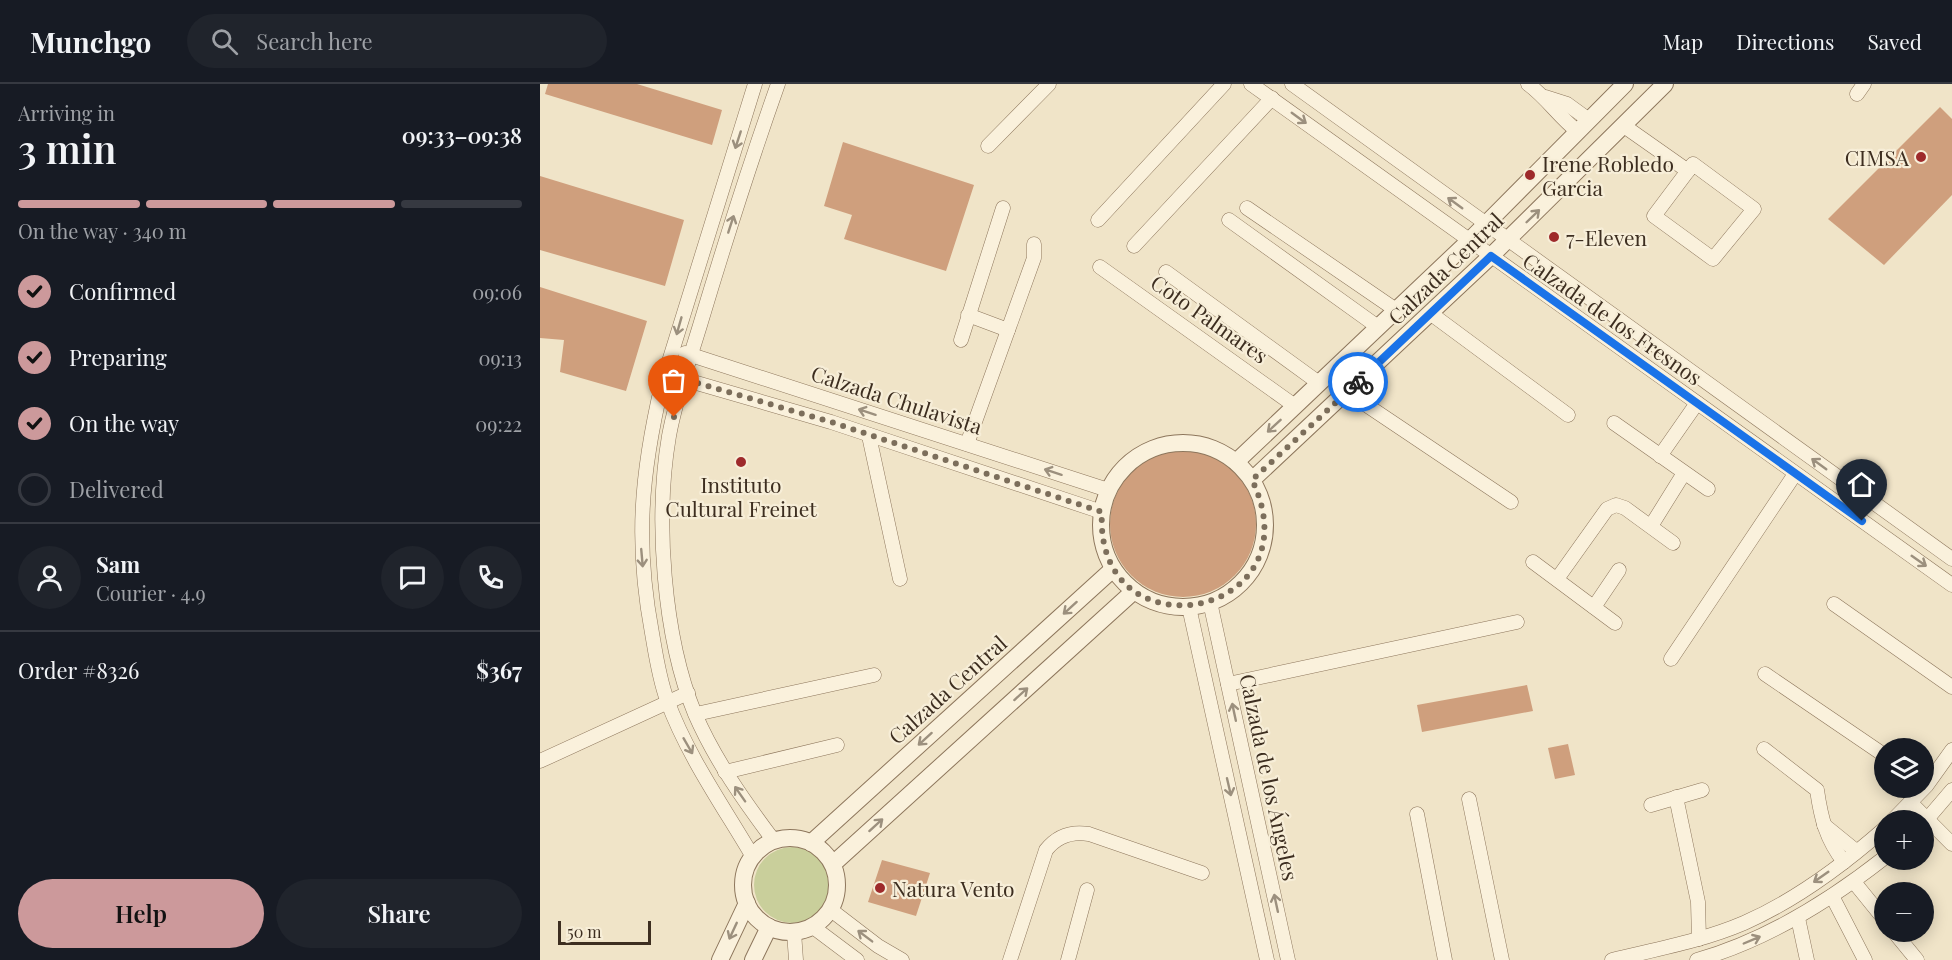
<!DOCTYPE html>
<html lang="en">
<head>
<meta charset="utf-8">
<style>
  :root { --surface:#171b24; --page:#20242c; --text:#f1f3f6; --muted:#9ea1a6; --line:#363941; --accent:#cc999b }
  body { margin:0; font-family:"Playfair Display",serif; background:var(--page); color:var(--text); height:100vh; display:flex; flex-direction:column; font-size:22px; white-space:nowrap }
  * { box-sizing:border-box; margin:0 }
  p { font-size:20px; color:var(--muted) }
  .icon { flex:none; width:33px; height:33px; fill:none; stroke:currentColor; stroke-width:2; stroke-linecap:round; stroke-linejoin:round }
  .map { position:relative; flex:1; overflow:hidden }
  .panel { display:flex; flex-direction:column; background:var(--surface); width:540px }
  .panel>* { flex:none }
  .buttons { position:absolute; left:1334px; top:654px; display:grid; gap:12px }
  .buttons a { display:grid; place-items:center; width:60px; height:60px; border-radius:50%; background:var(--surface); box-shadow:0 3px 15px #0003; font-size:30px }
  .scale { position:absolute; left:18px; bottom:15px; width:93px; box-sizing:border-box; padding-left:6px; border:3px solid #3d2e20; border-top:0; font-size:16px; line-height:21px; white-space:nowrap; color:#3d2e20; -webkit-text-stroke:4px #f7eed8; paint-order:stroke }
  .pin { position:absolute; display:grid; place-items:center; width:51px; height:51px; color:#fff; margin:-62px -26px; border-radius:50% 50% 50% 0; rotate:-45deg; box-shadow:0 0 6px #0007 }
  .pin .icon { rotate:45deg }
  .courier { position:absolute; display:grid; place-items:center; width:60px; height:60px; margin:-30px; border:4px solid #1a73e8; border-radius:50%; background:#fff; color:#222; box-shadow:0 2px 8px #0007 }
  .headline em { font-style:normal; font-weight:600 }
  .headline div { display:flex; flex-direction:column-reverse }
  .headline { display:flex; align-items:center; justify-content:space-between; height:102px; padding:0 18px }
  h1 { font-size:39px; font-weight:600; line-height:45px }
  .bar { display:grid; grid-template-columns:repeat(4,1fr); gap:9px 6px; align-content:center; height:72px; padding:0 18px }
  .bar i { height:8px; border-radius:4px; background:var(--line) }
  .bar .active { background:var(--accent) }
  .bar p { grid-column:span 4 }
  .line { display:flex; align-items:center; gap:15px; padding:0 18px; border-top:2px solid var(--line) }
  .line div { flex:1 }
  .round { display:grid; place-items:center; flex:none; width:63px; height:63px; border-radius:32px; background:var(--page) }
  ol { padding:0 18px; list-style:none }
  li { display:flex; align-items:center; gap:18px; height:66px }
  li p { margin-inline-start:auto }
  li .icon { padding:6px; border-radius:50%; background:var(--accent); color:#111; stroke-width:4 }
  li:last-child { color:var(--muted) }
  li i { width:33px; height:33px; border:3px solid var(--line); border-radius:50% }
  .action { display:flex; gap:12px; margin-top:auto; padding:12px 18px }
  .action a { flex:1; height:69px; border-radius:36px; background:var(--accent); color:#111; font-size:24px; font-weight:600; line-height:69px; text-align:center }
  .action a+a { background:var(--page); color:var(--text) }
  header { display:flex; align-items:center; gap:36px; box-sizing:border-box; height:84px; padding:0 30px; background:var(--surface); border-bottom:2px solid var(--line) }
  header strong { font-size:28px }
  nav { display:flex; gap:33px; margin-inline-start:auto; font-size:21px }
  .search { width:420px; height:54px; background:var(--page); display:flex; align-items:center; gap:15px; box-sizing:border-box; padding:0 21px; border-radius:33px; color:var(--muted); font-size:22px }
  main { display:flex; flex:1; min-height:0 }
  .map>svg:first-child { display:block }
</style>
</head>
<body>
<header>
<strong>Munchgo</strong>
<div class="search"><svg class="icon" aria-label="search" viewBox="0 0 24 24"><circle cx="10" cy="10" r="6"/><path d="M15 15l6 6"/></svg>Search here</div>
<nav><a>Map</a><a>Directions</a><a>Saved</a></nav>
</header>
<main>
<section class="panel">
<div class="headline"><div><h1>3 min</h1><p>Arriving in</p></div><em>09:33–09:38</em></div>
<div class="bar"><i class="active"></i><i class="active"></i><i class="active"></i><i></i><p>On the way · 340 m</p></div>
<ol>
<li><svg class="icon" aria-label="check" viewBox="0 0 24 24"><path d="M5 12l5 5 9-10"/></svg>Confirmed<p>09:06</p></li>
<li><svg class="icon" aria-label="check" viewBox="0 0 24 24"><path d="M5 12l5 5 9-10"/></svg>Preparing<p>09:13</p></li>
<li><svg class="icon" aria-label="check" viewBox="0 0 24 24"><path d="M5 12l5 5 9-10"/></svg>On the way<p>09:22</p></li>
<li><i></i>Delivered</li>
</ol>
<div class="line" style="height:108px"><a class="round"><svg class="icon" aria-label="person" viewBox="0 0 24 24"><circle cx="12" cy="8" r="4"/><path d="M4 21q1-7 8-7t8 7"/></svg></a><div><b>Sam</b><p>Courier · 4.9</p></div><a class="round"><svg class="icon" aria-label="chat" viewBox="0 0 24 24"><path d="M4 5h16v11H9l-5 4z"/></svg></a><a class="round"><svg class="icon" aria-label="phone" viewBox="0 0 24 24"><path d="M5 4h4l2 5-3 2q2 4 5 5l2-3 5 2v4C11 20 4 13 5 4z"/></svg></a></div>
<div class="line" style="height:78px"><div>Order #8326</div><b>$367</b></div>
<div class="action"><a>Help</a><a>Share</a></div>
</section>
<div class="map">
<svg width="1412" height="876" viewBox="0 0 1412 876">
  <rect width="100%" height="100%" fill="#f0e4c8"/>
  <circle fill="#c9cf9b" cx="252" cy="801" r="38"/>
  <g fill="#cf9f7d">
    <polygon points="8,0 97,0 182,26 172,61 5,10"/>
    <polygon points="1400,23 1412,35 1412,111 1344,181 1288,135"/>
    <polygon points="303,58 434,101 406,187 304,155 312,131 284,122"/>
    <polygon points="0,92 144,136 125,202 0,166"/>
    <polygon points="0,203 107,237 86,307 20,288 24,256 0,254"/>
    <circle cx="643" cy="440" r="73"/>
    <polygon points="987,601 993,627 882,648 877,621"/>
    <polygon points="1028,660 1035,691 1015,695 1008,664"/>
    <polygon points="342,776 390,789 376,832 328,818"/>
  </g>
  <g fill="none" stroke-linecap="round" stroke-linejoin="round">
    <g stroke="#8d765c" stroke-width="15">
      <g id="minor">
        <polyline points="711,0 1412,501"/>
        <polyline points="752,0 1412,475"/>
        <path d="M988,0C1007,14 1019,33 1037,47"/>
        <polyline points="1317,10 1324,0"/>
        <polyline points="1005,13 1027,20 1049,36"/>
        <polyline points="1084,42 1148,87"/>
        <polyline points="448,62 509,0"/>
        <polygon points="1153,80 1214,125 1173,175 1114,132"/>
        <polyline points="707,124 856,226"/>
        <polyline points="558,136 684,0"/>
        <polyline points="689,136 838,243"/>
        <polyline points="594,162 732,14"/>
        <polyline points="560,183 755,322"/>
        <polyline points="626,188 779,299"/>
        <polyline points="890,229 1028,331"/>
        <polyline points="428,231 468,246"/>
        <polyline points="421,256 463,124"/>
        <polyline points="145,269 568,406"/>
        <polyline points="136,293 291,338 562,428"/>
        <polyline points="807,308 971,418"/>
        <polyline points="1074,339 1168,405"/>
        <polyline points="329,352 360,495"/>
        <polyline points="427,360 494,174 494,160"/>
        <polyline points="1120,372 1157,319"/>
        <polyline points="1111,442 1144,389"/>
        <polyline points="993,478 1075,539"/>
        <polyline points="1017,495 1067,425 1076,421 1085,424 1133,459"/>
        <polyline points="670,518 748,876"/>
        <polyline points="1294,520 1412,603"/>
        <polyline points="649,523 727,876"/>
        <polyline points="1054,523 1079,486"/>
        <polyline points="1131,575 1255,390"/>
        <polyline points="1225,590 1344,671"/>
        <polyline points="688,600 977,538"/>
        <polyline points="156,630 334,591"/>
        <path d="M1224,665L1277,706C1281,734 1286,755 1304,778"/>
        <polyline points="0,677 148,609"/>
        <polyline points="185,688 297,661"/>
        <polyline points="1136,713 1158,818 1159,855"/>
        <polyline points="929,715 962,876"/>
        <polyline points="1371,719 1412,760"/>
        <polyline points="1111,721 1162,706"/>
        <polyline points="877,730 905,876"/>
        <polyline points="1353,736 1387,701 1412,666"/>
        <polyline points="1383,740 1412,706"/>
        <polyline points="1284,741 1316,767"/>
        <path d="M234,757C204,717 175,676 155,630C123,552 115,434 129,352C136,313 150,275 161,238C185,158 210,79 238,0"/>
        <path d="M213,773C183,722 147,671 127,616C119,594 116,572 112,549C95,458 101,390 122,300L215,0"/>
        <polyline points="1314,798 1344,835"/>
        <polyline points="1292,812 1325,876"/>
        <polyline points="291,826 338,862 362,876"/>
        <polyline points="1258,834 1267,876"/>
        <polyline points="273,843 317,876"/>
        <polyline points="254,848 256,876"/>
        <polyline points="1354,848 1377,876"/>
        <path d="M470,876L506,766C517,752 531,747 549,750L662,789"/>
        <polyline points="528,876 547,806"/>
        <path d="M1072,876C1117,865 1162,857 1204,839C1254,817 1303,781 1344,745"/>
        <path d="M1157,876C1227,856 1288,818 1344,774"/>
      </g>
    </g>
    <g stroke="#8d765c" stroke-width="18">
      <g id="tertiary">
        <circle cx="643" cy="441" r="82"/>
        <polyline points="696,378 929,157 1085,0"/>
        <polyline points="712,396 951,172 1125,0"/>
        <circle cx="250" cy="801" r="47"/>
        <polyline points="271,759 573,485"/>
        <polyline points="293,780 594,507"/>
        <polyline points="180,876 207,819"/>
        <polyline points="213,876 229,843"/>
      </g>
    </g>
    <use href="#minor" stroke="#faf1dc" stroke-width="14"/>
    <use href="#tertiary" stroke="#faf1dc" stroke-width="16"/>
  </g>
  <defs><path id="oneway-shaft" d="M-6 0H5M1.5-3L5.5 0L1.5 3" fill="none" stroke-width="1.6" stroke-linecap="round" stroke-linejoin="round" transform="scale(1.5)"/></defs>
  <g stroke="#9c907e">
    <use href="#oneway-shaft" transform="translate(759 34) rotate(36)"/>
    <use href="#oneway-shaft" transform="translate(198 56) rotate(108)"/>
    <use href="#oneway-shaft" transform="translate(915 119) rotate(-144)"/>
    <use href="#oneway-shaft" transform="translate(993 132) rotate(-44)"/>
    <use href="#oneway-shaft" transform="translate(191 140) rotate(-72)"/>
    <use href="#oneway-shaft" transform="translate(139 242) rotate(106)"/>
    <use href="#oneway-shaft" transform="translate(327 328) rotate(-162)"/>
    <use href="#oneway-shaft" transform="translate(734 342) rotate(137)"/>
    <use href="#oneway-shaft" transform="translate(1279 380) rotate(-144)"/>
    <use href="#oneway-shaft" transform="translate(513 388) rotate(-162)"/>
    <use href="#oneway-shaft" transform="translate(102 474) rotate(85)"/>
    <use href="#oneway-shaft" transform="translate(1379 477) rotate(35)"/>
    <use href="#oneway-shaft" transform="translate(530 524) rotate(138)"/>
    <use href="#oneway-shaft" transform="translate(481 610) rotate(-42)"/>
    <use href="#oneway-shaft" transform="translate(694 628) rotate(-102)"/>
    <use href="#oneway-shaft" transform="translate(385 655) rotate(138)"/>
    <use href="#oneway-shaft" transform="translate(148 662) rotate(60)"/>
    <use href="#oneway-shaft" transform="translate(689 703) rotate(77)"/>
    <use href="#oneway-shaft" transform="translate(200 710) rotate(-125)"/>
    <use href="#oneway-shaft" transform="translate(336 741) rotate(-42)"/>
    <use href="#oneway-shaft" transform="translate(1281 793) rotate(145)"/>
    <use href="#oneway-shaft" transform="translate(736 819) rotate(-102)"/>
    <use href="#oneway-shaft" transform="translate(193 847) rotate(115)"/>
    <use href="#oneway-shaft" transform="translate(325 852) rotate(-143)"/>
    <use href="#oneway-shaft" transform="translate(1212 856) rotate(-23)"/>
  </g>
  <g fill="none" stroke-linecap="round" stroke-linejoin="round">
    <path stroke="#7c6e5b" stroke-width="6" stroke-dasharray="0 10.8" d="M134,333L144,295L291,338L562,428C553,576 779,535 712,396L818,298"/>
    <polyline stroke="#1a73e8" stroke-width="8" points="818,298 951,172 1322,437"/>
  </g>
  <g fill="#9e2a2b" stroke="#f7eed8" stroke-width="2">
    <circle cx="1381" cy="73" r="6"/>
    <circle cx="990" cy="91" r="6"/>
    <circle cx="1014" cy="153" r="6"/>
    <circle cx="201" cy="378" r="6"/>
    <circle cx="340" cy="804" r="6"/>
  </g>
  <g text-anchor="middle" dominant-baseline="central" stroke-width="4.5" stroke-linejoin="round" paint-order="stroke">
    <g font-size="21" fill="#3d2e20" stroke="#f7eed8" text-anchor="start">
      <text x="1369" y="73" text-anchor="end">CIMSA</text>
      <text x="1002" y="79">Irene Robledo<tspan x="1002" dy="24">Garcia</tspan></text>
      <text x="1026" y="153">7-Eleven</text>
      <text x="201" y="400" text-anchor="middle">Instituto<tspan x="201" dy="24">Cultural Freinet</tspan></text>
      <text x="352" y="804">Natura Vento</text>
    </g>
    <g font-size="21" fill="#3d2e20" stroke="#f7eed8">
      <text transform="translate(905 184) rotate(-44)">Calzada Central</text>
      <text transform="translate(670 234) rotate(35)">Coto Palmares</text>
      <text transform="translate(1073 234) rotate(35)">Calzada de los Fresnos</text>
      <text transform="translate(357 315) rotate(18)">Calzada Chulavista</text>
      <text transform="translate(407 605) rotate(-42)">Calzada Central</text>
      <text transform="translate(730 693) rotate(78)">Calzada de los Ángeles</text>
    </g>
  </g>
</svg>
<div class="buttons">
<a><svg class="icon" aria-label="layers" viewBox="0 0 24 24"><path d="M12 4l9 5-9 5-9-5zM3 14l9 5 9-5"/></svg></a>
<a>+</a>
<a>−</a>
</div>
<div class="scale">50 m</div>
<div class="pin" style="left:134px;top:333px;background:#ea580c"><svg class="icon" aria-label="bag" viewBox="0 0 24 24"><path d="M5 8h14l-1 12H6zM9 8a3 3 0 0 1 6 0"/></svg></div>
<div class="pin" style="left:1322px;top:437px;background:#1f2937"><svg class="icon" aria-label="home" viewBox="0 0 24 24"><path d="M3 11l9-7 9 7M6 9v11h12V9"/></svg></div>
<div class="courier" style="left:818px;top:298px"><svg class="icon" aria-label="bike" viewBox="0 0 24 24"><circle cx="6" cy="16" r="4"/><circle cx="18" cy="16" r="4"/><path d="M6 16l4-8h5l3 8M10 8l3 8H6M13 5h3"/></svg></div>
</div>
</main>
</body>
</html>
